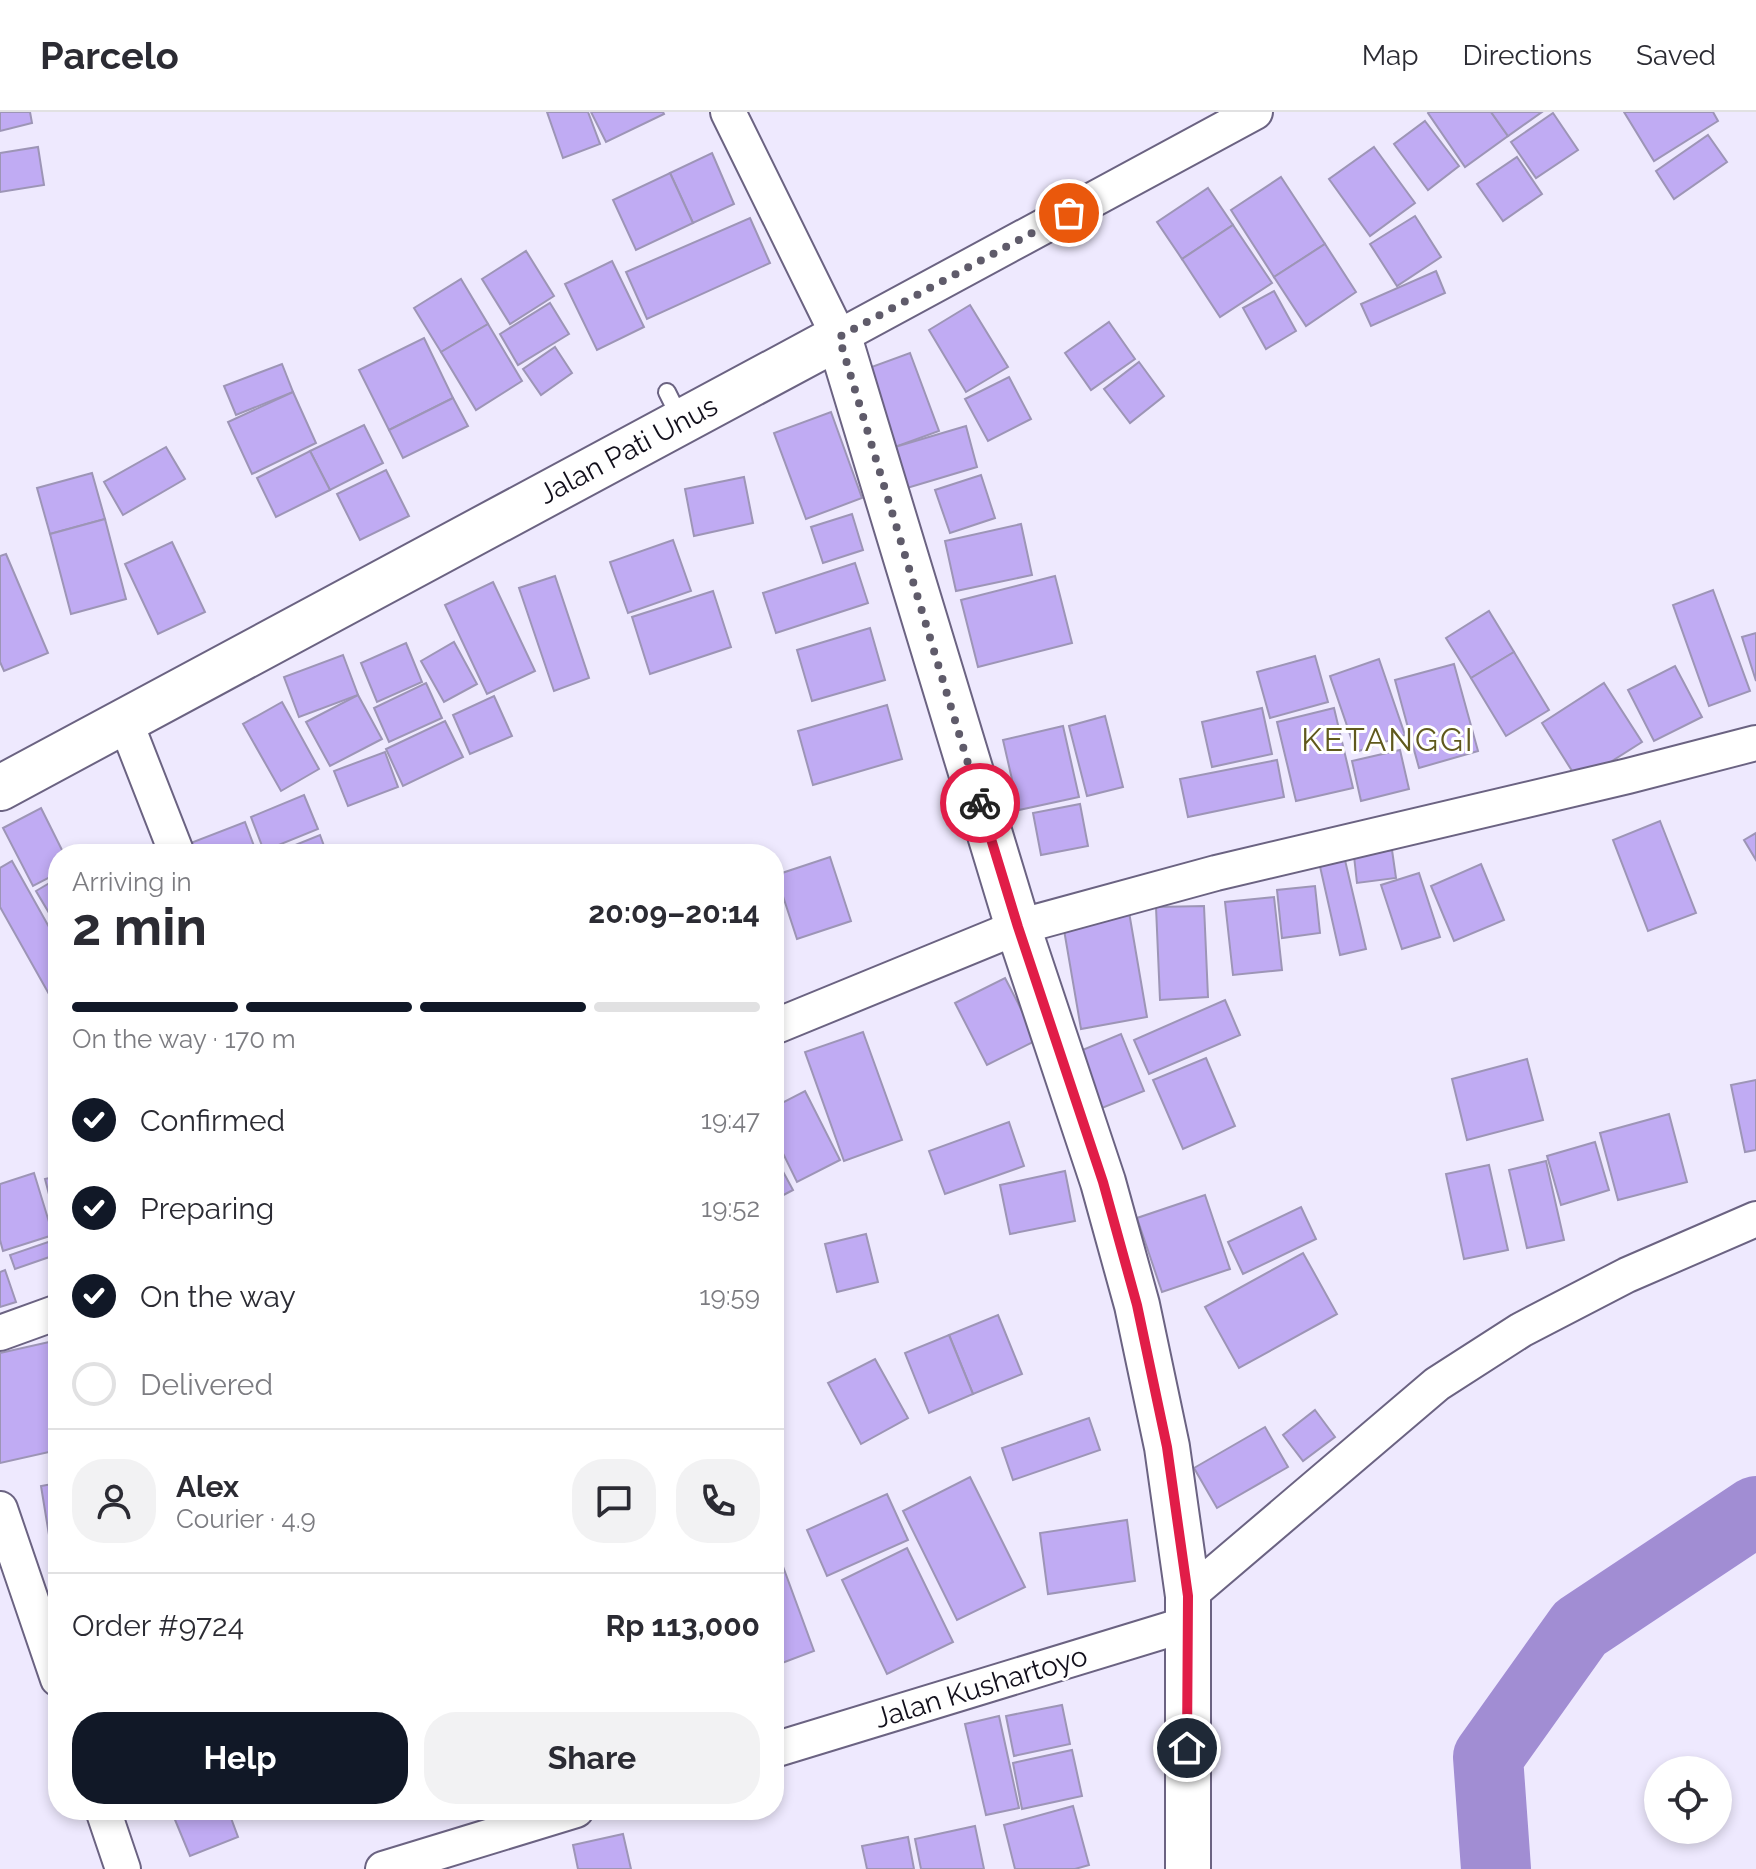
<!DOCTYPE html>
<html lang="en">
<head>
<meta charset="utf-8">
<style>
  :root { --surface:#fff; --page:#f2f2f3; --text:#2b2b33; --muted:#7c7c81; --line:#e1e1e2; --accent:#111827 }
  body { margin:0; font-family:Raleway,sans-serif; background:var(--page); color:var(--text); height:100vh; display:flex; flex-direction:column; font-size:30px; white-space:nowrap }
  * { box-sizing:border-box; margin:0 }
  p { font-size:26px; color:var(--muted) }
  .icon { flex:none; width:44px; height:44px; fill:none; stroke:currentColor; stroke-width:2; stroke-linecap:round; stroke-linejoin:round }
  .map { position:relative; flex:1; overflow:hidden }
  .sheet { position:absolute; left:48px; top:732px; width:736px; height:976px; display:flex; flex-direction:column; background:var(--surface); border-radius:32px; box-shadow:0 4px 12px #0003 }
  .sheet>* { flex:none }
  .controls { position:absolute; left:1644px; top:1644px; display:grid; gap:16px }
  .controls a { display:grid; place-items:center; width:88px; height:88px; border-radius:50%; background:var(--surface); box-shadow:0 4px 12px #0003; font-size:40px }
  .pin { position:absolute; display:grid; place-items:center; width:68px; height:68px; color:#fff; margin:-34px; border:4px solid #fff; border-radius:50%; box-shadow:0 2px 8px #0007 }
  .courier { position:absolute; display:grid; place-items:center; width:80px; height:80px; margin:-40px; border:6px solid #e11d48; border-radius:50%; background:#fff; color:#222; box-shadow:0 2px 10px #0007 }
  .head em { font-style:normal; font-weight:700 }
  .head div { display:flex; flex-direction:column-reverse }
  .head { display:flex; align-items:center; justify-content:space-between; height:136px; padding:0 24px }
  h1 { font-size:52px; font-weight:700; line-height:60px }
  .bar { display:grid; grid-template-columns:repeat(4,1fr); gap:12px 8px; align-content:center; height:96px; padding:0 24px }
  .bar i { height:10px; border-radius:6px; background:var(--line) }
  .bar .current { background:var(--accent) }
  .bar p { grid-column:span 4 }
  .line { display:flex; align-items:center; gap:20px; padding:0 24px; border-top:2px solid var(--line) }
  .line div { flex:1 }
  .round { display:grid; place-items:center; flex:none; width:84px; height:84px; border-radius:32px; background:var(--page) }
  ol { padding:0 24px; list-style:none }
  li { display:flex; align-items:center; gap:24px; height:88px }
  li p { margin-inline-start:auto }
  li .icon { padding:8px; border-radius:50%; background:var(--accent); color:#fff; stroke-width:4 }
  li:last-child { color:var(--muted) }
  li i { width:44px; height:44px; border:4px solid var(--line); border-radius:50% }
  .button { display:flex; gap:16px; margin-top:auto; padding:16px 24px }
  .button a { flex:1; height:92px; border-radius:32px; background:var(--accent); color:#fff; font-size:32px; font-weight:700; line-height:92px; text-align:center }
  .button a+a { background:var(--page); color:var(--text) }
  header { display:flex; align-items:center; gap:48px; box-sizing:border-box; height:112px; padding:0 40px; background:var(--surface); border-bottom:2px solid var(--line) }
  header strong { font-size:38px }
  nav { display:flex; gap:44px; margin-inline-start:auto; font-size:28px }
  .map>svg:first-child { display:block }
</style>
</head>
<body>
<header>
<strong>Parcelo</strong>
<nav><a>Map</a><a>Directions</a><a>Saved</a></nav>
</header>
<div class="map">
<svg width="1756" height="1757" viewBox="0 0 1756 1757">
  <rect width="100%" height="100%" fill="#eee9fe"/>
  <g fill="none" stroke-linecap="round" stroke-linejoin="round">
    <polyline stroke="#a18dd3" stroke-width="70" points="1496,1757 1488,1645 1580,1516 1756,1399"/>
  </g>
  <g fill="#c0abf3" stroke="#9d95b6" stroke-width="2">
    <polygon points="0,0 30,0 32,11 0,19"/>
    <polygon points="547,0 588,0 600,32 563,46"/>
    <polygon points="591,0 663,0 664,2 606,30"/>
    <polygon points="1429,0 1491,0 1508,24 1465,55 1428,1"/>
    <polygon points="1491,0 1542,0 1508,24"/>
    <polygon points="1624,0 1713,0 1718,9 1654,49"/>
    <polygon points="1553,1 1578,38 1536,66 1511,30"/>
    <polygon points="1425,9 1459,54 1428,78 1394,32"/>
    <polygon points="1708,23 1727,50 1674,87 1656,59"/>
    <polygon points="38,35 44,73 0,80 0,41"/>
    <polygon points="1374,35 1415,91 1370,124 1329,67"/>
    <polygon points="712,41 734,92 693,111 670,61"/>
    <polygon points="1517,45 1542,82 1503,109 1477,72"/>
    <polygon points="670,61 693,111 636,138 613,88"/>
    <polygon points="1281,65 1325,132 1274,165 1231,98"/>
    <polygon points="1208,76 1233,113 1182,147 1157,110"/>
    <polygon points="1415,104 1441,145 1397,174 1370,132"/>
    <polygon points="750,106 770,151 647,207 626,160"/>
    <polygon points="1233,113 1272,171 1220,205 1182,147"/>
    <polygon points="1325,132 1356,180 1306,214 1274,165"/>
    <polygon points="526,139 554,184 510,212 482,167"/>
    <polygon points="612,149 644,215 597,238 565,172"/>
    <polygon points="1436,159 1445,181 1371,214 1361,192"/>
    <polygon points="461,167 488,212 441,240 414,196"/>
    <polygon points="1274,179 1296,219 1266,237 1243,196"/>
    <polygon points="550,191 569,222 518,253 500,222"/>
    <polygon points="970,193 1008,255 966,280 929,218"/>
    <polygon points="1109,210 1135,247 1091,278 1065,241"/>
    <polygon points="488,212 522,269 476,298 441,240"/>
    <polygon points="424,226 453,286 389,318 359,258"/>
    <polygon points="555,235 572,261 541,283 523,257"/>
    <polygon points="910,241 939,319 895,335 866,257"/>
    <polygon points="1139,250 1164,284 1130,311 1104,277"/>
    <polygon points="282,252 293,280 236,303 224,274"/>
    <polygon points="1009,265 1031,307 988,329 965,287"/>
    <polygon points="293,280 316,331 252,362 228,310"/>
    <polygon points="453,286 468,314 403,346 389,318"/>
    <polygon points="831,300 862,386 806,407 774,321"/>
    <polygon points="364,313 383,351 330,378 310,339"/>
    <polygon points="966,314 977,355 907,376 895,335"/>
    <polygon points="166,335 185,367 123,403 104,370"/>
    <polygon points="310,339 330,378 276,405 257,366"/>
    <polygon points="386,358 409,404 360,428 337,382"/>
    <polygon points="92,361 105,407 50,422 37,376"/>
    <polygon points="981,363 995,406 950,421 935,378"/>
    <polygon points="744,365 753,411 694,424 685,377"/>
    <polygon points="852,402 863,438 823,451 811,415"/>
    <polygon points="105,407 126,487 71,502 50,422"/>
    <polygon points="1021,412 1032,463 956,479 945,429"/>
    <polygon points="673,428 691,479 628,501 610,450"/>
    <polygon points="172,430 205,500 158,522 125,452"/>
    <polygon points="6,442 48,541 4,559 0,550 0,444"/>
    <polygon points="855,451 868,491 776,521 763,481"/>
    <polygon points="555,464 589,566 554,579 519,476"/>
    <polygon points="1055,464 1072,531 978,555 961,488"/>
    <polygon points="493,470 535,559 487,582 445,493"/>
    <polygon points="1713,478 1750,579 1709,594 1673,493"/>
    <polygon points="713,479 731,535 650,562 632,505"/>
    <polygon points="1489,499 1514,540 1471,566 1446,526"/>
    <polygon points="870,516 885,568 812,589 797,538"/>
    <polygon points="1756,521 1756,569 1742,525"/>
    <polygon points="454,530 477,572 444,590 421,549"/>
    <polygon points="406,531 422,570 377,590 361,551"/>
    <polygon points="1514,540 1549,598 1506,624 1471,566"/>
    <polygon points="343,543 358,583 299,605 284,565"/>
    <polygon points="1315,544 1328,590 1270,606 1257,560"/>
    <polygon points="1379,547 1405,623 1356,640 1330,564"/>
    <polygon points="1454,552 1478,639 1419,656 1395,568"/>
    <polygon points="1675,554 1702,605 1654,629 1628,578"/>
    <polygon points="426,571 442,606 389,630 374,596"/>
    <polygon points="1604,571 1642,630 1579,670 1542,611"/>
    <polygon points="358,583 382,627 330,654 306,610"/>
    <polygon points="494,584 512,624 470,642 453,603"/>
    <polygon points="282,590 319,657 281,679 243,612"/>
    <polygon points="887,593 902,647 813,673 798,619"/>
    <polygon points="1262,596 1272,642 1212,655 1202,610"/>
    <polygon points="1334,596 1353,676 1296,689 1277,610"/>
    <polygon points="1105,604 1123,675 1087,684 1069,614"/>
    <polygon points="445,609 463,645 403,674 386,637"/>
    <polygon points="1063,614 1079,685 1019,698 1003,628"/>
    <polygon points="1400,638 1409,677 1361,689 1352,649"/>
    <polygon points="385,640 398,675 348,694 334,659"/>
    <polygon points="1277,648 1284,685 1188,705 1180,667"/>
    <polygon points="304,683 318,717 264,739 251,705"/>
    <polygon points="1080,692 1088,734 1041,743 1033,701"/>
    <polygon points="41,696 64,742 58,742 58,761 33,774 3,716"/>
    <polygon points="1660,709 1696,801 1648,819 1613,728"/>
    <polygon points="245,710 257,742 191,742 188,732"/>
    <polygon points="1756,721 1756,748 1744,728"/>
    <polygon points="320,723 327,742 273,742"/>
    <polygon points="1392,738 1396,766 1357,771 1354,744"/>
    <polygon points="1344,744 1366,837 1340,843 1319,750"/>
    <polygon points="830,745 851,809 797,827 776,763"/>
    <polygon points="12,749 58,831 58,888 54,891 0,795 0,756"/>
    <polygon points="1481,752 1504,808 1454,829 1431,774"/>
    <polygon points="1419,761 1440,825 1402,837 1381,773"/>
    <polygon points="58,766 58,816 36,779"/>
    <polygon points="1315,774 1320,821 1282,826 1277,778"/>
    <polygon points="1274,785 1282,858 1233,863 1225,790"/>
    <polygon points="1204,794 1208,885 1160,888 1156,795"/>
    <polygon points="1129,800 1147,905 1081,917 1063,812"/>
    <polygon points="1005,866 1037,928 987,953 955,891"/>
    <polygon points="1225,888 1240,923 1149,962 1134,928"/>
    <polygon points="863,920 902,1028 844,1049 805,940"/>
    <polygon points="1121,922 1144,979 1102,996 1080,939"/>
    <polygon points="1206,946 1235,1014 1183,1037 1153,968"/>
    <polygon points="1527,947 1543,1008 1467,1028 1452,967"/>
    <polygon points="1756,968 1756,1038 1745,1040 1731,973"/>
    <polygon points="805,979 840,1048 797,1070 774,1023 774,995"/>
    <polygon points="1669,1002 1687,1070 1618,1088 1600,1021"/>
    <polygon points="1009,1010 1024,1054 945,1082 929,1039"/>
    <polygon points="1595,1030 1609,1078 1561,1093 1547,1044"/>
    <polygon points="774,1043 793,1078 774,1088"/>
    <polygon points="1546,1049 1564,1128 1527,1136 1509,1058"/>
    <polygon points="1489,1053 1508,1138 1464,1147 1446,1062"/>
    <polygon points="1065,1059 1075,1109 1010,1122 1000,1073"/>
    <polygon points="34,1061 53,1123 3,1139 0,1128 0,1072"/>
    <polygon points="58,1064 58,1117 45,1067"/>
    <polygon points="1205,1083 1230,1157 1162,1180 1137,1106"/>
    <polygon points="1301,1095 1316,1127 1243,1162 1228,1130"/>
    <polygon points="866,1122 878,1170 837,1180 825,1132"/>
    <polygon points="54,1128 58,1142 15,1157 10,1143"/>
    <polygon points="1303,1141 1337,1202 1239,1256 1205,1195"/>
    <polygon points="5,1158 16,1190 0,1195 0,1160"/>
    <polygon points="998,1203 1022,1262 973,1282 949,1223"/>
    <polygon points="949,1223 973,1282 929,1301 905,1241"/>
    <polygon points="58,1228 58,1338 0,1351 0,1241"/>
    <polygon points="875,1247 908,1306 861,1332 828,1271"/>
    <polygon points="1315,1298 1335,1325 1303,1349 1283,1323"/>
    <polygon points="1089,1306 1100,1338 1013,1368 1002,1336"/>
    <polygon points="1265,1315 1288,1355 1217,1396 1194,1356"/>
    <polygon points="970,1365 1025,1475 957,1508 903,1399"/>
    <polygon points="58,1371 58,1422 49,1423 41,1374"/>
    <polygon points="887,1382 908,1428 827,1464 807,1418"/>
    <polygon points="1127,1408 1135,1469 1048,1482 1040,1421"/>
    <polygon points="774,1430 814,1539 774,1554"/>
    <polygon points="907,1436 953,1530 887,1562 842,1468"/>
    <polygon points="1062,1593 1070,1632 1014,1644 1006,1604"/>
    <polygon points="999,1604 1019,1696 986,1703 965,1612"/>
    <polygon points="1072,1638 1082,1684 1022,1697 1013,1651"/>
    <polygon points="1073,1694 1089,1753 1075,1757 1015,1757 1004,1713"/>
    <polygon points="185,1698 228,1698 238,1725 190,1744 173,1703"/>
    <polygon points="975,1714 984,1757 921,1757 915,1727"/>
    <polygon points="623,1722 631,1757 578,1757 573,1733"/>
    <polygon points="908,1725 914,1757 867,1757 862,1734"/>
  </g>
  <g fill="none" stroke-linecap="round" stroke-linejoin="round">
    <g stroke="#6b6382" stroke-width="20">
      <polyline id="lane" points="667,280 681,308"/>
    </g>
    <g stroke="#6b6382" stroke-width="38">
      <g id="street">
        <polyline points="728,0 839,225 1255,0"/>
        <polyline points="125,609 177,742"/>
        <polyline points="774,915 1018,815 1216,761 1628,664 1756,631"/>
        <polyline points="0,1221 58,1200"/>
        <polyline points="0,1397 58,1567"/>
        <polyline points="1188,1484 1437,1272 1521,1218 1627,1163 1756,1107"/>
        <polyline points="774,1638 1187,1512"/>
        <polyline points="103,1698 123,1757"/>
        <polyline points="383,1757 576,1698"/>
      </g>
    </g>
    <g stroke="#6b6382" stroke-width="48">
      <polyline id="secondary" points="0,676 839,225 1018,815 1103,1070 1137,1193 1167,1335 1188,1484 1188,1757"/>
    </g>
    <use href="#lane" stroke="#fff" stroke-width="16"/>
    <use href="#street" stroke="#fff" stroke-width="34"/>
    <use href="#secondary" stroke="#fff" stroke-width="44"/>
  </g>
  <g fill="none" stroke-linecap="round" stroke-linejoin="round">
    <polyline stroke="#5f5b6a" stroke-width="8" stroke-dasharray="0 14.4" points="980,691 839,225 1069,101"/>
    <polyline stroke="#e11d48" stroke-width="10" points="980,691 1018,815 1103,1070 1137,1193 1167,1335 1188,1484 1187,1636"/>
  </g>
  <g text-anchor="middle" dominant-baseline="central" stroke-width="6" stroke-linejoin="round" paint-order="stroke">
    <g font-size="28" fill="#120f1b" stroke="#fff">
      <text transform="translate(628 338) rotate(-28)">Jalan Pati Unus</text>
      <text transform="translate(981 1575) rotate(-17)">Jalan Kushartoyo</text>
    </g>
    <g font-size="32" letter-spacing="2" fill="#60591d" stroke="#fff">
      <text x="1388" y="627">KETANGGI</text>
    </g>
  </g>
</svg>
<div class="controls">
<a><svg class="icon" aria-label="locate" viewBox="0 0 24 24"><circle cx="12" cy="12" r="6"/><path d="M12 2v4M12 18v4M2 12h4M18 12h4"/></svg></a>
</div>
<div class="pin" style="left:1069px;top:101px;background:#ea580c"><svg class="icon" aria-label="bag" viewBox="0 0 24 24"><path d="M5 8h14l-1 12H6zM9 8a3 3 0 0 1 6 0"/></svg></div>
<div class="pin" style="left:1187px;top:1636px;background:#1f2937"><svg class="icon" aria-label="home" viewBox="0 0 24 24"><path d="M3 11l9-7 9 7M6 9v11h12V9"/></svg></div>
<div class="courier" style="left:980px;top:691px"><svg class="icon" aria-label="bike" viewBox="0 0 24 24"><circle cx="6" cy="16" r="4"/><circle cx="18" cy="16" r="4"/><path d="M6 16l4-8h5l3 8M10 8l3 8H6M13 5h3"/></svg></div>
<section class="sheet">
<div class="head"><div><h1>2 min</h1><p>Arriving in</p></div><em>20:09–20:14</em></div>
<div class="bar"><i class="current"></i><i class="current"></i><i class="current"></i><i></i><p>On the way · 170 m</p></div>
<ol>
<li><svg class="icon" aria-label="check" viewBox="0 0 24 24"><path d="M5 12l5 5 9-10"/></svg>Confirmed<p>19:47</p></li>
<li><svg class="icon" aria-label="check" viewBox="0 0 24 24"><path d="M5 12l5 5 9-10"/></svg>Preparing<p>19:52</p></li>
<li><svg class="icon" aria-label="check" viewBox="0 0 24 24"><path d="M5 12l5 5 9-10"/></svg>On the way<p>19:59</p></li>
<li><i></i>Delivered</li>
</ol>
<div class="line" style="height:144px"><a class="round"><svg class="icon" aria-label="person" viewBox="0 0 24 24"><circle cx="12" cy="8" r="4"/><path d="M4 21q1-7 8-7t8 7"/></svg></a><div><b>Alex</b><p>Courier · 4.9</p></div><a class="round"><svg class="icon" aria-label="chat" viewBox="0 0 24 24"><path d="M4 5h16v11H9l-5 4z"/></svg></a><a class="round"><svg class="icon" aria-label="phone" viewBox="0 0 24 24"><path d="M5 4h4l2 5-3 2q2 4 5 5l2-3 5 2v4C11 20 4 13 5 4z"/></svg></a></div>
<div class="line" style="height:104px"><div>Order #9724</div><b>Rp 113,000</b></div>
<div class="button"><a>Help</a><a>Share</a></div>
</section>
</div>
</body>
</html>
